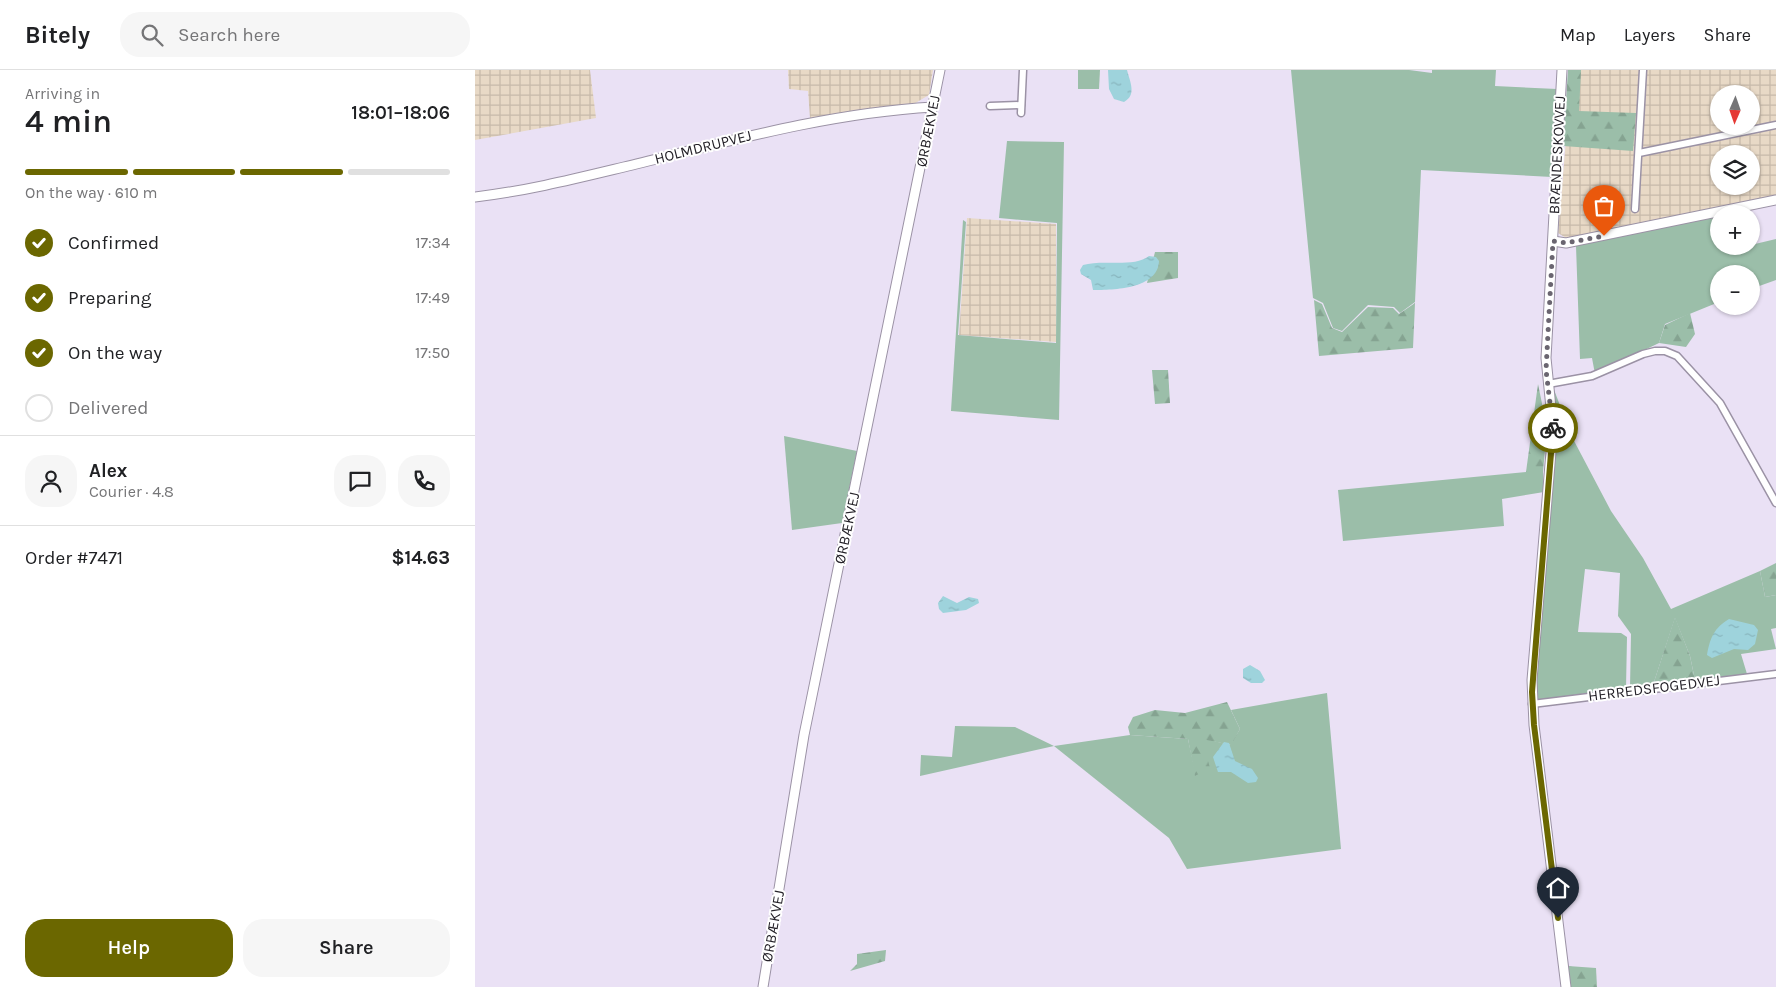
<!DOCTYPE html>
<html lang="en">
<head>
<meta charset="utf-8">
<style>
  :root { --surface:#fff; --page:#f6f6f6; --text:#202124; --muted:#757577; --line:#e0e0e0; --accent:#6b6700 }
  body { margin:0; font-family:Karla,sans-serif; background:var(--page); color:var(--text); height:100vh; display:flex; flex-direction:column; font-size:19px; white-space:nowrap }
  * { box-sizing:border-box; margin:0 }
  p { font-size:16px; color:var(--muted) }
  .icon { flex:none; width:28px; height:28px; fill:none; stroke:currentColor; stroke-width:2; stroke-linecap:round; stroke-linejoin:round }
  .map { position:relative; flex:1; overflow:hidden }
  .details { display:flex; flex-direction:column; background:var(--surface); width:475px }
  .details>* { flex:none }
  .needle { width:32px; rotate:182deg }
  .tools { position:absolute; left:1235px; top:15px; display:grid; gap:10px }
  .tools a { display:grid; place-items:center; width:50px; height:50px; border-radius:50%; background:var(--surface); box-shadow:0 1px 4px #0004; font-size:25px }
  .pin { position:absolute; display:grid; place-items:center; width:42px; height:42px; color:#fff; margin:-51px -21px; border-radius:50% 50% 50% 0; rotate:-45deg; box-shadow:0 0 5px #0007 }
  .pin .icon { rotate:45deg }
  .courier { position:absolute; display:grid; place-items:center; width:50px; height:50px; margin:-25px; border:4px solid #6b6700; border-radius:50%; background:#fff; color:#222; box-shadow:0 1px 6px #0007 }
  .overview em { font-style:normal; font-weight:600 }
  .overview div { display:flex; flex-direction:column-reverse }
  .overview { display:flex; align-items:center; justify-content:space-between; height:85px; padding:0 25px }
  h1 { font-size:32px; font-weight:600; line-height:38px }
  .bar { display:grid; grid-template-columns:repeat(4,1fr); gap:8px 5px; align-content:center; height:60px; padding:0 25px }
  .bar i { height:6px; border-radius:4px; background:var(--line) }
  .bar .current { background:var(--accent) }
  .bar p { grid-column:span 4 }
  .line { display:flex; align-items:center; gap:12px; padding:0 25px; border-top:1px solid var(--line) }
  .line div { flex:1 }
  .round { display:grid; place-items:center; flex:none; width:52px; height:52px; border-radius:20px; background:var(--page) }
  ol { padding:0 25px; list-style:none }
  li { display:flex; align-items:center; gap:15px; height:55px }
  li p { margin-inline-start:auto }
  li .icon { padding:5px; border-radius:50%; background:var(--accent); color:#fff; stroke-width:4 }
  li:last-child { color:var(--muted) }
  li i { width:28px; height:28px; border:2px solid var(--line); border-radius:50% }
  .action { display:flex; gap:10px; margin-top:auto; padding:10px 25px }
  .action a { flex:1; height:58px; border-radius:20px; background:var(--accent); color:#fff; font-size:20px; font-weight:600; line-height:58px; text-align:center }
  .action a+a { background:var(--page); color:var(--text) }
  header { display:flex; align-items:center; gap:30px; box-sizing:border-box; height:70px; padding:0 25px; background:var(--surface); border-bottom:1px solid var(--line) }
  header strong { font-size:24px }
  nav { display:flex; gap:28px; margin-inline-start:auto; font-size:18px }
  .search { width:350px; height:45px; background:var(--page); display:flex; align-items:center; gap:12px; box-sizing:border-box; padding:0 18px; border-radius:20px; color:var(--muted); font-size:19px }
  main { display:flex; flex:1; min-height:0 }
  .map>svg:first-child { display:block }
</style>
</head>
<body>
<header>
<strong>Bitely</strong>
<div class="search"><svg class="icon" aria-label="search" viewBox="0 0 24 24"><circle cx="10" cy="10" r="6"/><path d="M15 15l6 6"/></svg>Search here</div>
<nav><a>Map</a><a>Layers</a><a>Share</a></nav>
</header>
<main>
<section class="details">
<div class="overview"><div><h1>4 min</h1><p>Arriving in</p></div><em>18:01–18:06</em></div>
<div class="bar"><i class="current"></i><i class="current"></i><i class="current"></i><i></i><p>On the way · 610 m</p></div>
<ol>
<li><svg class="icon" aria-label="check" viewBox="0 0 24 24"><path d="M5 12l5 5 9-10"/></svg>Confirmed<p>17:34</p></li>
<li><svg class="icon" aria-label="check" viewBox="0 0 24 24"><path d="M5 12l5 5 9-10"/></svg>Preparing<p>17:49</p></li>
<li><svg class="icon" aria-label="check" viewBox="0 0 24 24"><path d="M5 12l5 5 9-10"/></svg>On the way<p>17:50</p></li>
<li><i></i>Delivered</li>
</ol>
<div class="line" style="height:90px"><a class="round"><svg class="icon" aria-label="person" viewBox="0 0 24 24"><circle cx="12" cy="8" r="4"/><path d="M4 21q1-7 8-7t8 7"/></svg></a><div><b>Alex</b><p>Courier · 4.8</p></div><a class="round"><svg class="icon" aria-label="chat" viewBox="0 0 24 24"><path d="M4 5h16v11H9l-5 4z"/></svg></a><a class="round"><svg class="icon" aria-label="phone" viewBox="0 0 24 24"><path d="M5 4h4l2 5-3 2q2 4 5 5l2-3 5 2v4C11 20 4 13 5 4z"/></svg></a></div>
<div class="line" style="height:65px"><div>Order #7471</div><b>$14.63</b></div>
<div class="action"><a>Help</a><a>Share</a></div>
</section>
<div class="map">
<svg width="1301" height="917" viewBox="0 0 1301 917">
  <defs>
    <pattern id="industrial-grid" width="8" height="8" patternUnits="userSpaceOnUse" patternTransform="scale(1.25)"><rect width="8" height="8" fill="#e8d9c6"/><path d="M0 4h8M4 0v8" fill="none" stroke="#c7baaa"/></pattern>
    <pattern id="forest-firs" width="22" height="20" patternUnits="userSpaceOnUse" patternTransform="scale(1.25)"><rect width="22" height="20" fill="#9bbea9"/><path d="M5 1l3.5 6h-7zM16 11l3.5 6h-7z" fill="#85a391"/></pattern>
    <pattern id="water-ripples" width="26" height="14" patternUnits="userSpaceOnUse" patternTransform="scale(1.25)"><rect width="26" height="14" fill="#9ed3dc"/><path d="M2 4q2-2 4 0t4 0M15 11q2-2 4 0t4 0" fill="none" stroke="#88b5bd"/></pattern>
  </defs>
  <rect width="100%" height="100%" fill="#eae1f5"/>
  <g fill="url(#industrial-grid)" fill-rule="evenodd">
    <polygon points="0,0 115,0 121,48 0,70"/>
    <polygon points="313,0 458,0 454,25 437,35 335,48 333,21 314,19"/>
    <path d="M1097,0H1301V126L1091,168L1083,163ZM1244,24H1276V56H1244ZM1244,84H1276V116H1244Z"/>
    <polygon points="492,148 581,154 581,272 484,265"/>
  </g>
  <g fill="#9bbea9">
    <polygon points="603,0 625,0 624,19 603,19"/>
    <polygon points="816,0 934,0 957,3 957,0 1021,0 1020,16 1082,19 1077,107 946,100 940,232 925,243 919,237 893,235 867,261 858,258 848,233 838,228"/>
    <polygon points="532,71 589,72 584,350 476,341 488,150 491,152 483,265 581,273 582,153 524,148"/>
    <polygon points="1244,144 1244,176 1276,176 1276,172 1280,174 1301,169 1301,210 1276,219 1276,204 1244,204 1244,232 1190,254 1184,273 1120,304 1117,288 1105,289 1101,176"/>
    <polygon points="1078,317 1097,367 1136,441 1168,488 1196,539 1285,501 1290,527 1301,525 1301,558 1296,559 1301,579 1266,584 1272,604 1220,610 1215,586 1200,548 1178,615 1155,618 1156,564 1143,546 1145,503 1110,499 1103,562 1146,563 1152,567 1151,618 1061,630 1059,615 1078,374 1075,318"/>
    <polygon points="309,366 382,381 367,453 317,460"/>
    <polygon points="1051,402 1068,402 1069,422 1027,429 1029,456 868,471 863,420"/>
    <polygon points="852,623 866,779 712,799 694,768 579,676 445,706 446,685 477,687 480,656 540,657 579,676 655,665 713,669 721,706 727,668 755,675 765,659 756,640"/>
  </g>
  <g fill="url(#forest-firs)">
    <polygon points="1093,0 1106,0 1104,41 1161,43 1158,81 1088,76"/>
    <polygon points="680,182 703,182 703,208 672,213"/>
    <polygon points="839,230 847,234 857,258 867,262 893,237 918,238 924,244 940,233 938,278 844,286"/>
    <polygon points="1215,243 1220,264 1211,277 1184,273 1190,255"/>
    <polygon points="677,300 693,300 695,333 680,334"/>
    <polygon points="1063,314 1072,358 1068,402 1051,402"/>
    <polygon points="1301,493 1301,525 1290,527 1285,501"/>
    <polygon points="1200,547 1215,586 1220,610 1178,615"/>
    <polygon points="752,632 765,659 756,675 727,669 735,698 720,706 713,669 655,665 653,657 658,647 680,640 710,643"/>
    <polygon points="411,880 410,891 375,901 382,894 382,884"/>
    <polygon points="1093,896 1121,898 1122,917 1095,917"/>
  </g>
  <g fill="url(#water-ripples)">
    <path d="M633,0H652C655,12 662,25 649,32L639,29L634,19Z"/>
    <path d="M674,186L681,187L684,191C683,219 639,220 618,220L616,210L606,204L605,200L608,195C627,189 659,198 674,186Z"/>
    <polygon points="468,526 482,533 494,527 503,529 504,533 491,540 468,543 464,539 463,533"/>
    <path d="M1254,549L1279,555L1283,560L1280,574L1273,580L1259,579L1237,588L1232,585C1235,568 1239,558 1254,549Z"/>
    <polygon points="775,595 785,601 790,610 787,613 776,613 768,608 768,599"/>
    <polygon points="749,672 754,673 760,691 777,699 783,708 781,712 773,713 756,702 743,702 738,687"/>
  </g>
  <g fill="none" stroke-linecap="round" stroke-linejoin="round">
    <g stroke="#9b92a5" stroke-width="9">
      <g id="street">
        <polyline points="515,36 546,35"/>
        <polyline points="546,43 548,0"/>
        <polyline points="1164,83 1301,55"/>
        <polyline points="1160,139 1168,0"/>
        <polyline points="1073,314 1117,306 1168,284 1180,281 1190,281 1202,286 1245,333 1301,433"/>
        <polyline points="1057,634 1301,604"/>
      </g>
    </g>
    <g stroke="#9b92a5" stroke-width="11">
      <g id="secondary">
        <polyline points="1087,0 1071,288 1078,358 1057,610 1059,655 1091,917"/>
        <path d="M0,127C51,121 99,109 149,97C251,72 353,43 458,37"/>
        <polyline points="1078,171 1091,173 1301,130"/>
        <polyline points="288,917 329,665 465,0"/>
      </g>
    </g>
    <use href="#street" stroke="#fff" stroke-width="6"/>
    <use href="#secondary" stroke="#fff" stroke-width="9"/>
  </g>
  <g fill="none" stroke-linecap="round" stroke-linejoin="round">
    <polyline stroke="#6a6570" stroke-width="5" stroke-dasharray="0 9" points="1078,358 1071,300 1078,171 1091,173 1129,166"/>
    <polyline stroke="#6b6700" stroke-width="6" points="1078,358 1057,622 1059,655 1083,848"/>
  </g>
  <g text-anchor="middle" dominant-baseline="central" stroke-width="4" stroke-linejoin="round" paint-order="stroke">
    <g font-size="15" fill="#252229" stroke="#fff">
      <text transform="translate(453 61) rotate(-79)">ØRBÆKVEJ</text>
      <text transform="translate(228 77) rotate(-14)">HOLMDRUPVEJ</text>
      <text transform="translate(1082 85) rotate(-87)">BRÆNDESKOVVEJ</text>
      <text transform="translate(372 458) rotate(-78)">ØRBÆKVEJ</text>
      <text transform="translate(1179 618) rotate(-7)">HERREDSFOGEDVEJ</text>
      <text transform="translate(298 856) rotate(-80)">ØRBÆKVEJ</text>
    </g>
  </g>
</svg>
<div class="tools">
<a><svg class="needle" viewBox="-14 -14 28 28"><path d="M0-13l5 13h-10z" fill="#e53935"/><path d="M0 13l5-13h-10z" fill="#757577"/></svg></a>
<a><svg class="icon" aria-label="layers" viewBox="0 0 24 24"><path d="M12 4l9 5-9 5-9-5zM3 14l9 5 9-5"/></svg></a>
<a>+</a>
<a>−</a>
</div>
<div class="pin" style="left:1129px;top:166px;background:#ea580c"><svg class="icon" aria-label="bag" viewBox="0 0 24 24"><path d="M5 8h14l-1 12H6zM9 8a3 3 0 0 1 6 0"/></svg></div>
<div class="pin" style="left:1083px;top:848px;background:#1f2937"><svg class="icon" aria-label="home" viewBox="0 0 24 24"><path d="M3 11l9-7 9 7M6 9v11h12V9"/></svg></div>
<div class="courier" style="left:1078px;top:358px"><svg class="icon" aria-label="bike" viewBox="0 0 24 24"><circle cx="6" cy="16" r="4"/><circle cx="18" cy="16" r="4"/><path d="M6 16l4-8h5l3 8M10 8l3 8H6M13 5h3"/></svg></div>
</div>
</main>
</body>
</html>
